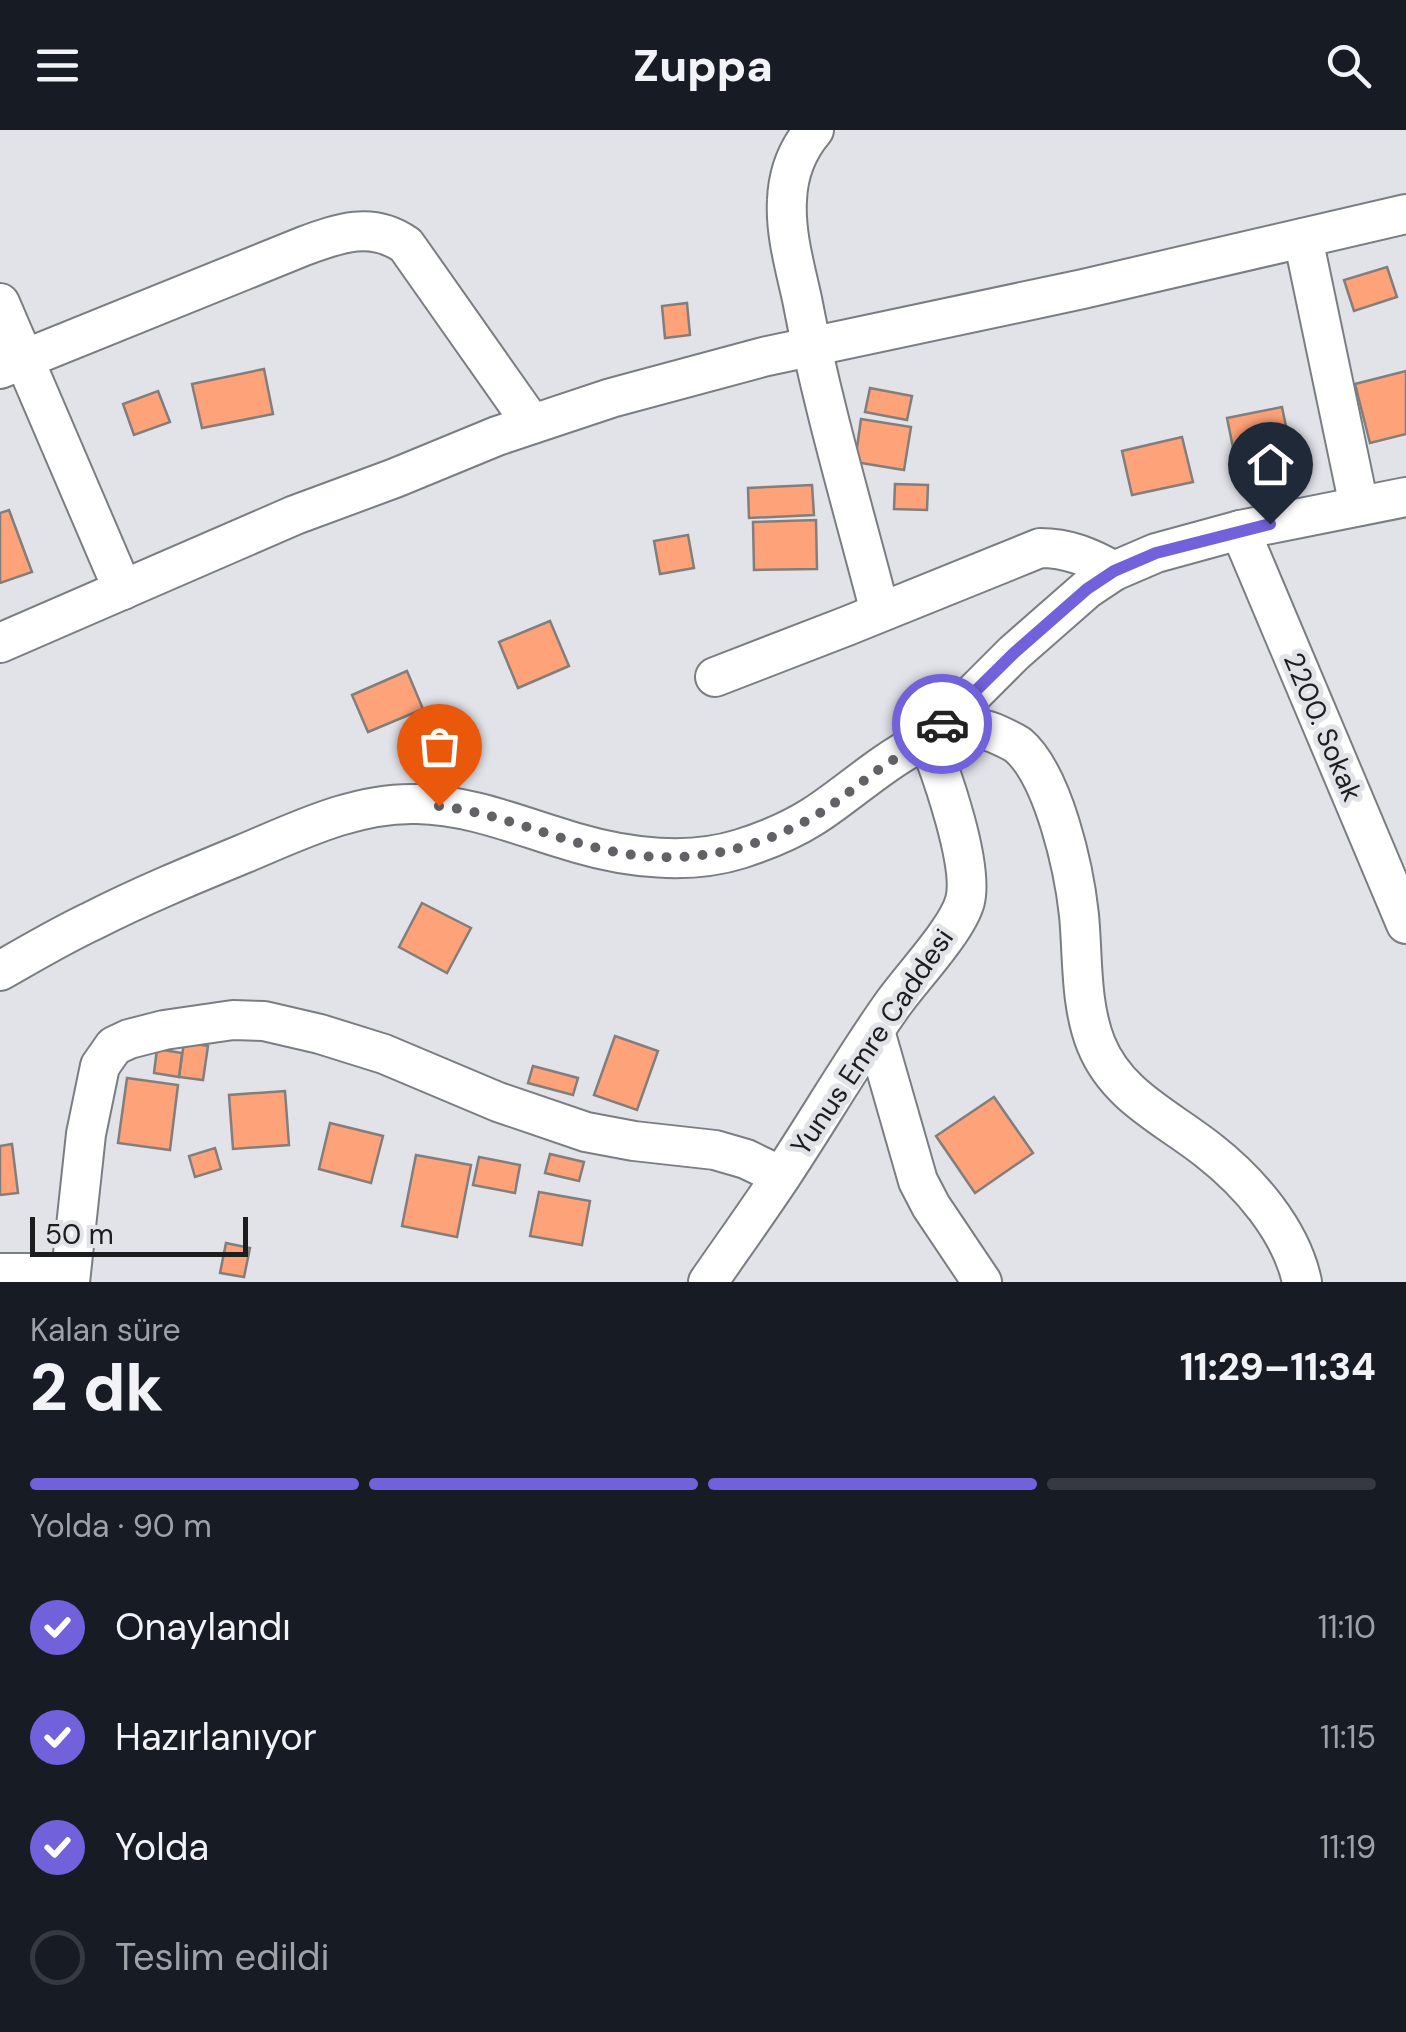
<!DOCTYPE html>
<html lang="tr">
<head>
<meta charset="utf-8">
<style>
  :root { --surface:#171b24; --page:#242831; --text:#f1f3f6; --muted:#9ea1a6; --line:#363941; --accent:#7161db }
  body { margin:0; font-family:"DM Sans",sans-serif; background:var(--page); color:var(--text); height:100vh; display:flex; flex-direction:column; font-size:38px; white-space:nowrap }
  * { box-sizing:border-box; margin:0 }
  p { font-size:32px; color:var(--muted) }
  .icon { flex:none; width:55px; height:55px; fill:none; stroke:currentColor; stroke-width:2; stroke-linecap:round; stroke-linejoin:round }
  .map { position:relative; height:1152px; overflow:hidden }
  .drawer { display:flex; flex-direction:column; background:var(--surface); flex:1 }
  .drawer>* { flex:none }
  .scale { position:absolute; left:30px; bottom:25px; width:218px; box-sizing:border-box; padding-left:10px; border:5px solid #1c1d1f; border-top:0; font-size:28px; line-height:35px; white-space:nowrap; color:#1c1d1f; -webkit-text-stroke:8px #e1e3e9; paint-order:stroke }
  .pin { position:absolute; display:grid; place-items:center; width:85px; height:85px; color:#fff; margin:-102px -42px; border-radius:50% 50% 50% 0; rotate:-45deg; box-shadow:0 0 10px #0007 }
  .pin .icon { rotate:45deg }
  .courier { position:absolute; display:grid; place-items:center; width:100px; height:100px; margin:-50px; border:8px solid #7161db; border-radius:50%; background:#fff; color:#222; box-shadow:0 2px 12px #0007 }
  .overview em { font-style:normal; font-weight:800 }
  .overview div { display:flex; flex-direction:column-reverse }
  .overview { display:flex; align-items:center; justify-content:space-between; height:170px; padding:0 30px }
  h1 { font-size:65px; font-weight:800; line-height:75px }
  .bar { display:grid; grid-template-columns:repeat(4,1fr); gap:15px 10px; align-content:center; height:120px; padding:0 30px }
  .bar i { height:12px; border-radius:8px; background:var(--line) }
  .bar .active { background:var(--accent) }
  .bar p { grid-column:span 4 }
  ol { padding:0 30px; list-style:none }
  li { display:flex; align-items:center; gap:30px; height:110px }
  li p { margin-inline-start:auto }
  li .icon { padding:10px; border-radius:50%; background:var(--accent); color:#fff; stroke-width:4 }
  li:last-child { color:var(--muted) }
  li i { width:55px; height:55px; border:5px solid var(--line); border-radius:50% }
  header { display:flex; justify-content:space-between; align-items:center; height:130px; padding:0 30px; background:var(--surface); font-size:45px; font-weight:800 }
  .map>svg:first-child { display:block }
</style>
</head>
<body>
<header><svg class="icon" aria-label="menu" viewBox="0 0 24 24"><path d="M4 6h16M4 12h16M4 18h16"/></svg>Zuppa<svg class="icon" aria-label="search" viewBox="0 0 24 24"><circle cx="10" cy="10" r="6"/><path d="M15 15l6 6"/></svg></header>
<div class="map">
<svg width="1406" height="1152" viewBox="0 0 1406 1152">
  <rect width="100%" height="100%" fill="#e1e3e9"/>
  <g fill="#fea279" stroke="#837e7b" stroke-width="2.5">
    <polygon points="1387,137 1397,167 1354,181 1344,150"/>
    <polygon points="687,173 690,205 665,208 662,176"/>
    <polygon points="264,239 273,284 202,298 192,254"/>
    <polygon points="1406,241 1406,304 1370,313 1355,254"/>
    <polygon points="870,258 912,266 907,290 865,282"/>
    <polygon points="158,261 170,292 134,305 123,274"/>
    <polygon points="1282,277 1293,331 1238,342 1227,288"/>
    <polygon points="861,289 911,297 904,340 855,332"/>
    <polygon points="1182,307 1193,352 1132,365 1122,321"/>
    <polygon points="895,354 928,355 927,380 894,379"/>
    <polygon points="812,355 814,385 749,388 748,358"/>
    <polygon points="9,380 32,442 0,453 0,383"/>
    <polygon points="816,390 817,439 754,440 753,392"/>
    <polygon points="688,405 694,438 660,444 654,411"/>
    <polygon points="550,491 569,536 518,558 499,512"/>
    <polygon points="407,541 423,579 368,602 352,565"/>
    <polygon points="422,773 471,798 447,843 399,817"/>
    <polygon points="615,906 658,921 637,980 594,965"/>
    <polygon points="184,912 208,916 203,950 179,947"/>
    <polygon points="157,919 182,923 179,947 154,943"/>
    <polygon points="533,936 578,948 573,965 528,953"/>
    <polygon points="127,948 178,955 170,1020 118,1013"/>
    <polygon points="285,961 289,1015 233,1019 229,965"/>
    <polygon points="994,967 1033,1023 975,1063 936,1006"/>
    <polygon points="330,993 383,1006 371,1053 319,1039"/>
    <polygon points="12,1014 18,1063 0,1065 0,1016"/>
    <polygon points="215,1018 221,1039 195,1047 189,1026"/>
    <polygon points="550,1024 584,1032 579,1051 545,1043"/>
    <polygon points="416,1025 471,1035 457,1107 402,1096"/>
    <polygon points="479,1027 520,1035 515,1063 473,1055"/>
    <polygon points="539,1062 590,1071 582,1115 530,1106"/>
    <polygon points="226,1113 250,1118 244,1147 220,1143"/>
  </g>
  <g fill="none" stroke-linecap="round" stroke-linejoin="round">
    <g stroke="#7a7d82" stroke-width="42">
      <g id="minor">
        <path d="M814,0C797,20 788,43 787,70C785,103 795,137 802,169C822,274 853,378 880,482"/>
        <polyline points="1303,108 1359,376"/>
        <polyline points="0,173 123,460"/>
        <path d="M0,239L304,116C339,103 372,91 406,115L532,294"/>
        <polyline points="1240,400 1406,794"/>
        <polyline points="0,513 295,385 395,348 497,306 611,268 763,227 1083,159 1406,84"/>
        <path d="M715,547L847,496L1040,418C1068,418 1089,427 1114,441"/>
        <path d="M0,841C30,824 60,806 92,791C141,766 192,745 243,724C298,701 356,672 417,674C473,675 524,698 577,713C628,728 689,735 740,719C765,711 790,701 812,687C860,658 934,579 994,603C1001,606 1012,611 1018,615C1054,646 1074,739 1079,785C1083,827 1080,874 1096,914C1117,966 1166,987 1208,1020C1249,1052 1291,1100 1302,1152"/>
        <polyline points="875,901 918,1051 931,1076 982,1152"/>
        <polyline points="0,1143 70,1143"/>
        <polyline points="70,1152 86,1004 100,936 114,916 129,909 164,900 233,890 264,891 320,904 384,924 498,972 586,1002 634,1011 715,1020 746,1029 781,1046"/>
        <path d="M708,1152C733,1116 758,1081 782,1045C819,989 852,932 890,878C909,850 957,801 965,771C974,735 942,645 928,609L1014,523L1087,459L1114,441L1156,423L1240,400L1406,367"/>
      </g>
    </g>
    <use href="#minor" stroke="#fff" stroke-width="38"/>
  </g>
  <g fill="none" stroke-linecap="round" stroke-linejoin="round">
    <path stroke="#616266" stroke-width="10" stroke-dasharray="0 18" d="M439,676C500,683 555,710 615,722C682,735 747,723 806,691C831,678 852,659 874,643C897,626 922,614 942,594"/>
    <polyline stroke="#7161db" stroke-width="12" points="942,594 1014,523 1087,459 1114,441 1156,423 1270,394"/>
  </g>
  <g text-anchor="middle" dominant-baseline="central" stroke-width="10" stroke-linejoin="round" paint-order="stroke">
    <g font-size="28" fill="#1c1d1f" stroke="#e1e3e9">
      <text transform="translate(1323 597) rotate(67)">2200. Sokak</text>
      <text transform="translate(872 912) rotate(-56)">Yunus Emre Caddesi</text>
    </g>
  </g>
</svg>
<div class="scale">50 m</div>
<div class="pin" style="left:439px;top:676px;background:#ea580c"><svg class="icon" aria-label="bag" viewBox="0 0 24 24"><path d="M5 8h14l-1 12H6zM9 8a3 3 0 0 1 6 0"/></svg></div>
<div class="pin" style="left:1270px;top:394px;background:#1f2937"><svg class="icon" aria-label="home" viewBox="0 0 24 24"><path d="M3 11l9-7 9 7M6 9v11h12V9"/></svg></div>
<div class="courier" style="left:942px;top:594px"><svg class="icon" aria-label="car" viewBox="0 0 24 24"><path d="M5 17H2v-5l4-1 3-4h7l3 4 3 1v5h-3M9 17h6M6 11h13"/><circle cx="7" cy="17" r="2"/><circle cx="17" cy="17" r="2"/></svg></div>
</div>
<section class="drawer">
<div class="overview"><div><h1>2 dk</h1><p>Kalan süre</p></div><em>11:29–11:34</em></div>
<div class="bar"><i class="active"></i><i class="active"></i><i class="active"></i><i></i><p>Yolda · 90 m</p></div>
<ol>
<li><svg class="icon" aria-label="check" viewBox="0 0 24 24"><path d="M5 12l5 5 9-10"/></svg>Onaylandı<p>11:10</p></li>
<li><svg class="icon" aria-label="check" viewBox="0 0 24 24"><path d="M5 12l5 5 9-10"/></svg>Hazırlanıyor<p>11:15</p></li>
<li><svg class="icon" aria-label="check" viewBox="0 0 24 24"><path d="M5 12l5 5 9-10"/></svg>Yolda<p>11:19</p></li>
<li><i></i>Teslim edildi</li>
</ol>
</section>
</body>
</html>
